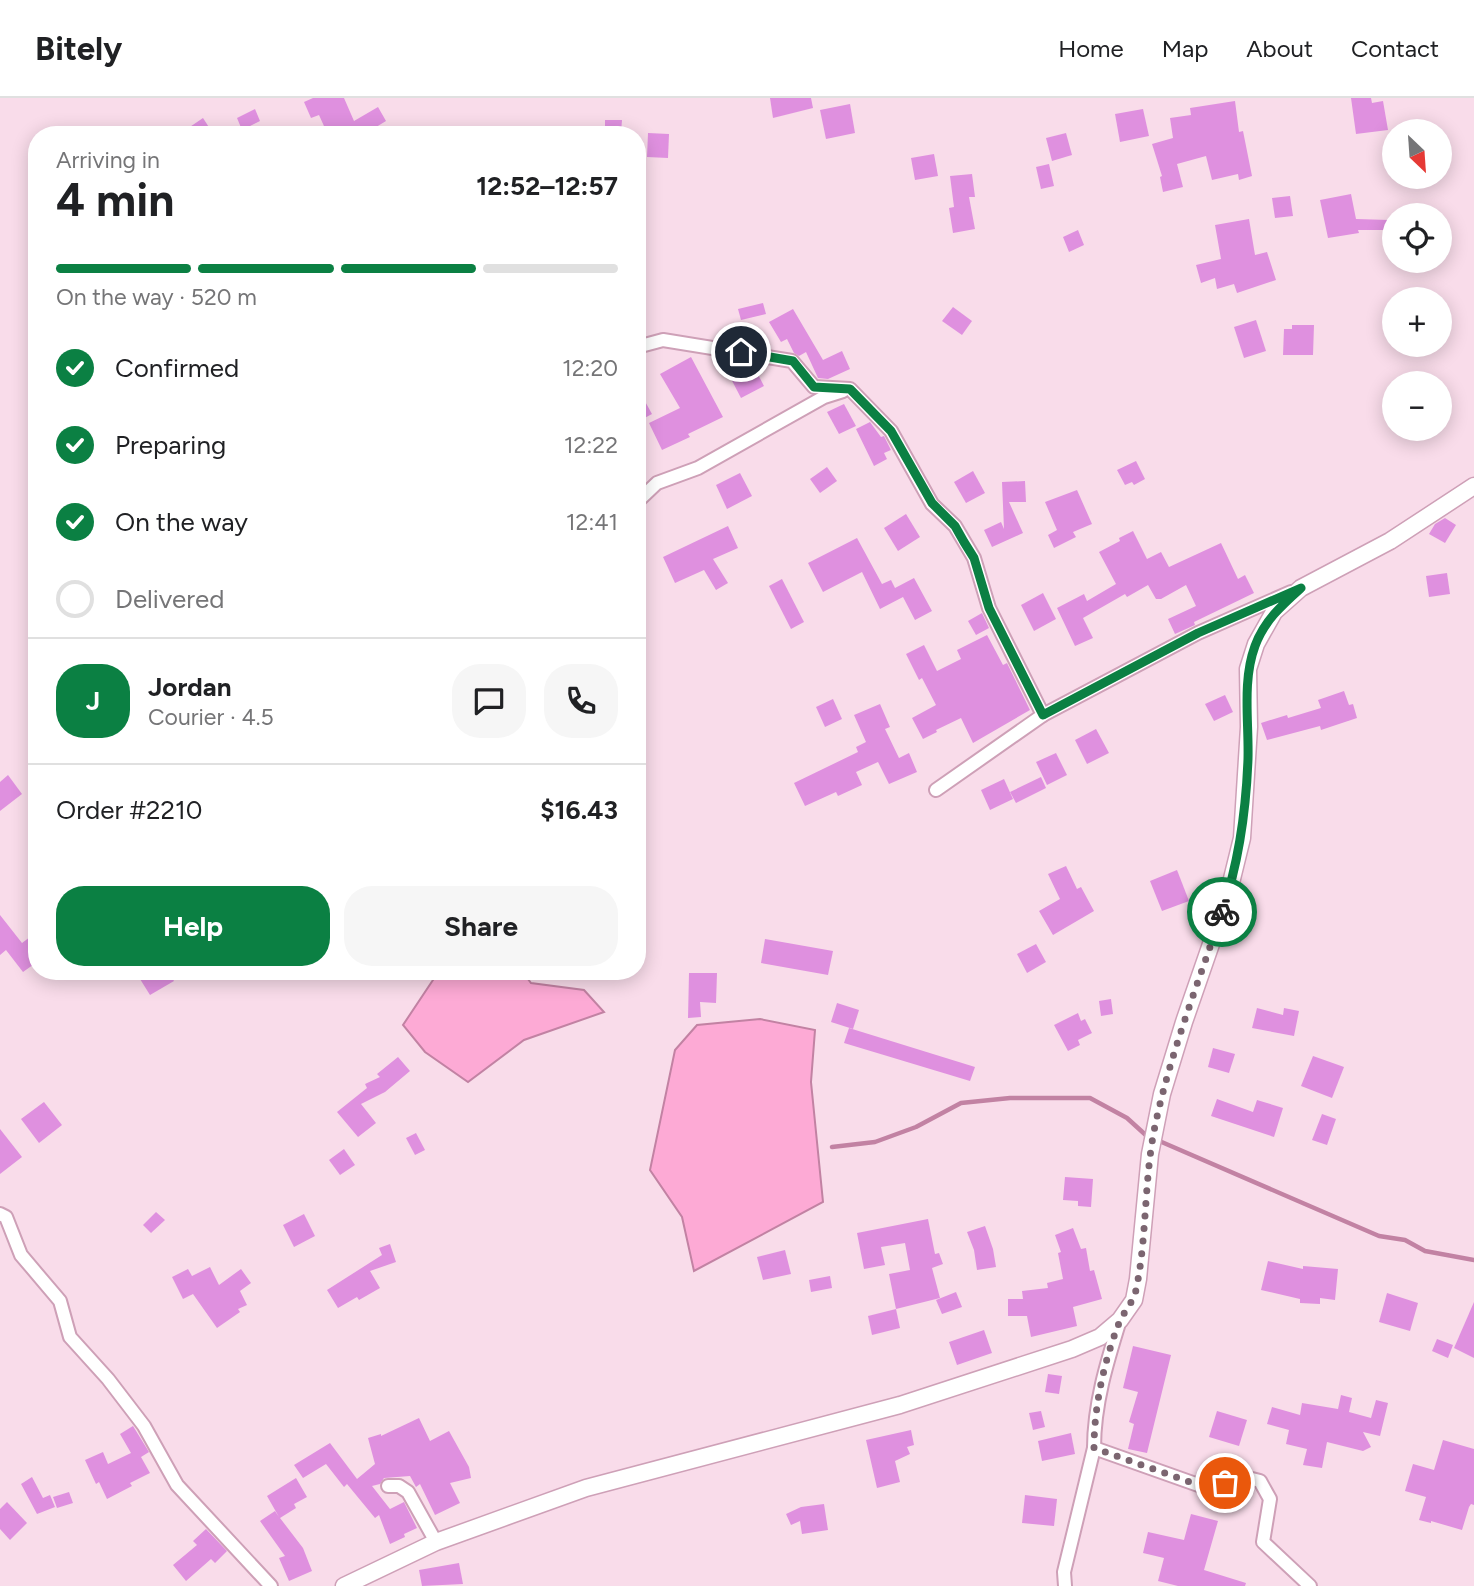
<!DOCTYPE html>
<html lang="en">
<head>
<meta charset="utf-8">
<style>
  :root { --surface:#fff; --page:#f6f6f6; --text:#202124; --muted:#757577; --line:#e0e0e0; --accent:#0b8043 }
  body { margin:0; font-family:Figtree,sans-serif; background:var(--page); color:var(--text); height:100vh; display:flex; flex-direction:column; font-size:26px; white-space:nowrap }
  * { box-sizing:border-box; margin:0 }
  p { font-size:23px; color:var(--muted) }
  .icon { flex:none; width:38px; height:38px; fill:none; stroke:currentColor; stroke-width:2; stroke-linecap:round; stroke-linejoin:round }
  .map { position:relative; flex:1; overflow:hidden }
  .drawer { position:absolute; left:28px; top:28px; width:618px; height:854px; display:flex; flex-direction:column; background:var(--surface); border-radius:28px; box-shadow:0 4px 18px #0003 }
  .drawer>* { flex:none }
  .needle { width:46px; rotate:155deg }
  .buttons { position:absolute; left:1382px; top:21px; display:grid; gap:14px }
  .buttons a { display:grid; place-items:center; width:70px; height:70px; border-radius:50%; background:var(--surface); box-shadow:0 4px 18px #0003; font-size:35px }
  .pin { position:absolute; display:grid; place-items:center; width:60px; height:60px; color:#fff; margin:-30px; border:4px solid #fff; border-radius:50%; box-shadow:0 2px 7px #0007 }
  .courier { position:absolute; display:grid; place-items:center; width:70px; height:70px; margin:-35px; border:5px solid #0b8043; border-radius:50%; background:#fff; color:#222; box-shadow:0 2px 9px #0007 }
  .head em { font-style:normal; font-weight:700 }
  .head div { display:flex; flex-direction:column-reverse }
  .head { display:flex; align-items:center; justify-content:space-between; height:119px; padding:0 28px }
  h1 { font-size:46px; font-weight:700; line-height:52px }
  .bar { display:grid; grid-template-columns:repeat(4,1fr); gap:10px 7px; align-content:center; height:84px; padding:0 28px }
  .bar i { height:9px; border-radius:5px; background:var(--line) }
  .bar .on { background:var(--accent) }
  .bar p { grid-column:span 4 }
  .line { display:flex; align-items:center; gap:18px; padding:0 28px; border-top:2px solid var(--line) }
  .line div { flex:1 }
  .round { display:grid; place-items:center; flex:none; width:74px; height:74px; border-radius:28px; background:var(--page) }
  ol { padding:0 28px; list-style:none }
  li { display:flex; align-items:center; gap:21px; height:77px }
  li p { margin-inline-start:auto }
  li .icon { padding:7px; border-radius:50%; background:var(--accent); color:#fff; stroke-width:4 }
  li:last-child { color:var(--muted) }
  li i { width:38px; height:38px; border:4px solid var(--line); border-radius:50% }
  .action { display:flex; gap:14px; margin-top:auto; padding:14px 28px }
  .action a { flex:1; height:80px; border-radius:28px; background:var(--accent); color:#fff; font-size:28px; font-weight:700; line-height:80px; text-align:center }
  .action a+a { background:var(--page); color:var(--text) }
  header { display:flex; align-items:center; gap:42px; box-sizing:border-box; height:98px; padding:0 35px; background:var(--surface); border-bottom:2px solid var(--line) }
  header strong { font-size:33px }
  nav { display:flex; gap:38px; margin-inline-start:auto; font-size:24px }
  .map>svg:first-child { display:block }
</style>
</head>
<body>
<header>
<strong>Bitely</strong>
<nav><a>Home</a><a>Map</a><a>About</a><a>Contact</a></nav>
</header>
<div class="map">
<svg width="1474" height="1488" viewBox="0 0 1474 1488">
  <rect width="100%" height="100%" fill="#f9dcea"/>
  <g fill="#fdaad5" stroke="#c282a3" stroke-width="2">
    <polygon points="439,873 522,873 531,885 584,892 604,914 524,942 468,984 425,954 403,927"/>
    <polygon points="760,921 815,932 811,984 823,1104 694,1173 682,1119 650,1072 675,952 697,927"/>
  </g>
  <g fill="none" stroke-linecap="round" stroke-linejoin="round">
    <g stroke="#c282a3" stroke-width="4.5">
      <polyline points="1157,1042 1379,1138 1405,1142 1425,1153 1474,1162"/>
      <polyline points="832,1049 875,1044 916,1029 961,1005 1010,1000 1090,1000 1127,1020 1149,1040"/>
    </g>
  </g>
  <g fill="#df90df">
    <polygon points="313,0 344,0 354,23 378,9 386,23 363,37 328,37 319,17 311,20 304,4"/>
    <polygon points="770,0 811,0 813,10 773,20"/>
    <polygon points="1351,0 1371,0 1372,5 1383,3 1388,32 1356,36"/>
    <polygon points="1235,3 1239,34 1243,33 1252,78 1239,82 1238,76 1212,82 1206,58 1177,66 1183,89 1163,94 1160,79 1162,78 1152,46 1173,40 1170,20 1191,17 1190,10"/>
    <polygon points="850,6 855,35 826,41 820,12"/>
    <polygon points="255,11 260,23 242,32 237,20"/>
    <polygon points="1143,11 1149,38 1120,44 1115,16"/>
    <polygon points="203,20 214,37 178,37"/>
    <polygon points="605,22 622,22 621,35 605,35"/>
    <polygon points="648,35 669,36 668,60 647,59"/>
    <polygon points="1066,35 1072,57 1052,63 1046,40"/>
    <polygon points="934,56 938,78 915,82 911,60"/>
    <polygon points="1049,66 1054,88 1041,91 1036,69"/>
    <polygon points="972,76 975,99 969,99 975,131 953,135 949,110 954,109 950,78"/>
    <polygon points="1351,96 1356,121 1389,122 1389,132 1358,132 1359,135 1328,140 1320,102"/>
    <polygon points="1290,98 1293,118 1275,120 1272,100"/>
    <polygon points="1249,121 1255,157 1267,154 1276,182 1237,195 1234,186 1217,191 1215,180 1201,185 1196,167 1221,161 1215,127"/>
    <polygon points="1078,132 1084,147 1069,154 1063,139"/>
    <polygon points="763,205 766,216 741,222 738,211"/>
    <polygon points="953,209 972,223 962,237 942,223"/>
    <polygon points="793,211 823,262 842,253 850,271 828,281 818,280 806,254 799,258 794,255 787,241 781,244 769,224"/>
    <polygon points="1256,222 1266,253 1244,260 1234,229"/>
    <polygon points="1292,227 1314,227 1313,257 1283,257 1284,231 1292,231"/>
    <polygon points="691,259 723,319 688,336 690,339 662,352 649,325 680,310 660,276"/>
    <polygon points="747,265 752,265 764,288 741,300 728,275"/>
    <polygon points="637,289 652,316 637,324"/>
    <polygon points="844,306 856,328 839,336 827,314"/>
    <polygon points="870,324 881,339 884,338 891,352 884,355 887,361 874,368 856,331"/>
    <polygon points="1136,363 1145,381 1134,387 1132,384 1125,387 1117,372"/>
    <polygon points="827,369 837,383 820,395 810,381"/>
    <polygon points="973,373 985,395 966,405 954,384"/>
    <polygon points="740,375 752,398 727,411 716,387"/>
    <polygon points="1025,383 1026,404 1009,404 1023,435 992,449 984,432 1001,424 1004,431 1002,384"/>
    <polygon points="1077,392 1092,426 1073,434 1076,439 1054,450 1048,437 1057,432 1045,404"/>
    <polygon points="906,416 920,439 898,453 884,430"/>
    <polygon points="1445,420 1456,427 1445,445 1429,436 1435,426"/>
    <polygon points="728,428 738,450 713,461 728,485 716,492 704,472 675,485 663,459"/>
    <polygon points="1133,433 1147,461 1161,454 1169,469 1221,445 1238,481 1245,477 1254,495 1194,524 1195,527 1175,536 1168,521 1196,508 1186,487 1161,501 1156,501 1148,487 1127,499 1125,496 1083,520 1093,540 1075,548 1057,510 1084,496 1087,503 1116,486 1099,454 1120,443 1119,440"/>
    <polygon points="857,440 882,486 891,482 895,490 914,480 932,513 915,522 903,499 880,511 862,474 823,494 808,465"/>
    <polygon points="1447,475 1450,496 1429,499 1426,478"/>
    <polygon points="782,481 804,524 791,531 769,488"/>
    <polygon points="1043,495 1056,521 1034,533 1021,507"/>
    <polygon points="982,515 989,530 976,537 968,523"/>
    <polygon points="987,537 1003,567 1007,565 1030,612 973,645 961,620 936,632 937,634 923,641 912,620 936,607 922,580 919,582 906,556 924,547 937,573 961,561 957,552"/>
    <polygon points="1344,593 1349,607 1353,606 1357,620 1321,632 1320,628 1267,642 1261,625 1287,617 1288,620 1321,610 1318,602"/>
    <polygon points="1225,597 1233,614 1214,623 1205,606"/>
    <polygon points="833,601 842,621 825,629 816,609"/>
    <polygon points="880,606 890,629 885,631 899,660 909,655 917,674 889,686 878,664 856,674 862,687 838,698 836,694 805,708 794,685 858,654 856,649 866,644 854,617"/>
    <polygon points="1096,631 1109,655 1087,666 1075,642"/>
    <polygon points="1056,655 1067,677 1047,687 1036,664"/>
    <polygon points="8,677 22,696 0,713 0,684"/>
    <polygon points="1041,679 1046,690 1016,705 1010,694"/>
    <polygon points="1004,681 1013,701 990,712 981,692"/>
    <polygon points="1066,768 1077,791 1081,789 1094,813 1053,837 1039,813 1060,801 1048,776"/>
    <polygon points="1177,772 1189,803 1162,813 1150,783"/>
    <polygon points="0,817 22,845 30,839 37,847 37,864 23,874 6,852 0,857"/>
    <polygon points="765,841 833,853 828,877 761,865"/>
    <polygon points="1036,846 1046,864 1027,875 1017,856"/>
    <polygon points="135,873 168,873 174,883 150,897"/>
    <polygon points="689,875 717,875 716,905 700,904 701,919 688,920"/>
    <polygon points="1111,901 1113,916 1101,918 1099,903"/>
    <polygon points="837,905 859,912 853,931 831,924"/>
    <polygon points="1257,910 1283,917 1284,910 1299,913 1294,938 1252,930"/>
    <polygon points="1078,915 1081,923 1085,921 1092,935 1078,942 1080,947 1068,953 1054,927"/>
    <polygon points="849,930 975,969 970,983 844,945"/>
    <polygon points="1213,950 1235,956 1229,975 1208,969"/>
    <polygon points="1313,958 1344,969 1332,1000 1301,988"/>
    <polygon points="398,959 410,973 385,994 361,1006 376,1025 358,1039 337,1014 367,990 365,986 380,979 377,976"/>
    <polygon points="1217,1001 1253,1014 1257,1002 1283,1010 1274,1039 1211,1018"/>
    <polygon points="44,1004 62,1027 39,1045 21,1021"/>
    <polygon points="1322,1016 1336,1021 1327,1047 1312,1042"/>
    <polygon points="0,1031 22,1059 0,1076"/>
    <polygon points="416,1035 425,1052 415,1057 406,1040"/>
    <polygon points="344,1051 355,1067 340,1077 329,1062"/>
    <polygon points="1065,1079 1093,1081 1091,1109 1078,1108 1078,1103 1063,1102"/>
    <polygon points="156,1114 165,1122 151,1135 143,1127"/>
    <polygon points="304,1116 315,1138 294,1149 283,1127"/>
    <polygon points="928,1121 935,1156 939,1155 943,1166 932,1170 940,1200 896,1211 889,1176 910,1172 905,1145 881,1149 885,1167 864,1171 857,1135"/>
    <polygon points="985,1128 993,1151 996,1169 977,1172 974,1152 967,1134"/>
    <polygon points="1073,1130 1081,1151 1086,1150 1090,1173 1094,1172 1102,1201 1073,1209 1077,1228 1031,1239 1027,1218 1008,1218 1008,1201 1023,1201 1022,1193 1048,1190 1047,1185 1063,1181 1058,1155 1061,1154 1055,1137"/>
    <polygon points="390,1146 396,1164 370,1173 380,1190 359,1202 357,1199 338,1210 327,1192 382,1157 379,1150"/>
    <polygon points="785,1152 791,1176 763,1182 757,1159"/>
    <polygon points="1268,1163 1303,1171 1303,1168 1338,1171 1335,1202 1320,1200 1320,1206 1300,1205 1300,1201 1261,1192"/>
    <polygon points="210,1169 219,1187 241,1171 251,1185 240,1193 247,1207 238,1211 240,1214 217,1230 193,1196 183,1201 172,1179 188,1171 192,1178"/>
    <polygon points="830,1178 832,1190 811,1194 809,1182"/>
    <polygon points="956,1194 962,1209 942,1216 936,1202"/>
    <polygon points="1387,1195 1418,1205 1410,1233 1379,1224"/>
    <polygon points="1474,1204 1474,1260 1454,1250"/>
    <polygon points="896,1211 900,1230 872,1237 868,1218"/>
    <polygon points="984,1232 992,1255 957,1267 949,1244"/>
    <polygon points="1437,1241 1453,1247 1448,1260 1432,1253"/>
    <polygon points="1133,1248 1171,1257 1147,1355 1128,1351 1134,1326 1129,1324 1138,1294 1123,1290"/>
    <polygon points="1048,1276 1062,1278 1059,1296 1045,1294"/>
    <polygon points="1341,1297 1352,1300 1349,1314 1371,1320 1376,1302 1388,1305 1380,1338 1363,1334 1371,1349 1363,1353 1327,1344 1322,1370 1303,1367 1307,1351 1286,1346 1289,1332 1267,1326 1272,1309 1300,1317 1302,1305 1338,1311"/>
    <polygon points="1041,1313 1045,1329 1033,1332 1029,1315"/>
    <polygon points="1217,1313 1247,1322 1239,1348 1209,1339"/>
    <polygon points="419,1320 430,1343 449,1333 469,1369 471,1380 450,1385 460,1405 435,1417 420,1386 416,1389 410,1378 384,1380 380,1386 372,1388 390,1411 404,1404 417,1430 404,1436 405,1439 390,1446 379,1417 375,1420 347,1386 344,1389 326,1366 303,1380 294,1367 330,1345 357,1381 375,1366 368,1340 381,1336 381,1338"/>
    <polygon points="133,1328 149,1354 141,1359 150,1375 130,1385 132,1388 107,1401 99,1384 96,1386 85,1362 103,1354 108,1366 131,1355 120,1336"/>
    <polygon points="911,1332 914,1347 907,1349 910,1356 895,1363 900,1384 877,1390 866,1342"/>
    <polygon points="1071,1335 1075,1356 1042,1363 1038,1343"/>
    <polygon points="1443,1342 1474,1351 1474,1407 1471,1406 1469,1409 1462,1432 1431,1423 1431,1425 1419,1422 1426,1399 1405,1393 1413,1366 1434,1372"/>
    <polygon points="32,1379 43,1400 50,1397 55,1409 37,1416 21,1386"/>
    <polygon points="296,1380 307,1399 294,1406 296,1410 280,1420 303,1450 312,1473 289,1483 279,1460 285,1458 260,1423 275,1413 279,1419 267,1398"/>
    <polygon points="69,1394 73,1405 57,1410 53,1399"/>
    <polygon points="1025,1397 1057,1401 1054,1428 1022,1425"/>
    <polygon points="7,1404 27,1425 10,1442 0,1431 0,1411"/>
    <polygon points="824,1406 828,1432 802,1436 800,1423 791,1427 786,1416 801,1409"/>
    <polygon points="1191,1416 1218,1423 1204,1472 1246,1485 1245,1488 1178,1488 1158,1483 1164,1460 1143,1455 1148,1434 1184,1442"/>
    <polygon points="206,1431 227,1453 215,1465 211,1461 186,1483 173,1467 197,1447 193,1443"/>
    <polygon points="459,1465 463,1486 422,1488 419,1472"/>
  </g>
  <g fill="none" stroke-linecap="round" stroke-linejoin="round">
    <g stroke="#cea0b7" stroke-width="16">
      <g id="street">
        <polyline points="637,249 663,242 792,263 814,289 850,291 891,333 932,406 955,428 974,460 989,510 1043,617"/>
        <polyline points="637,404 657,385 698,370 824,299 843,293"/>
        <polyline points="936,692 1043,617 1198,535 1291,494"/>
        <polyline points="0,1116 6,1119 21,1157 60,1203 70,1239 108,1281 144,1328 177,1387 271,1488"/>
        <polyline points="1094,1350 1204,1389 1248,1380 1260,1383 1270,1401 1263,1444 1310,1488"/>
        <polyline points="388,1388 399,1388 408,1394 436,1444"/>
        <path d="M1065,1488L1064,1474L1094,1350C1094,1306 1107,1264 1120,1222"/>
      </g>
    </g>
    <g stroke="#cea0b7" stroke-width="19">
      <polyline id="secondary" points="344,1488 436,1444 586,1390 900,1307 1072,1251 1100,1239 1120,1222 1134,1202 1138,1181 1150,1056 1162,996 1184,924 1228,797 1242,740 1249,629 1248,571 1256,546 1274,514 1301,490 1390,443 1474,388"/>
    </g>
    <use href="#street" stroke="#fff" stroke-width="12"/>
    <use href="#secondary" stroke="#fff" stroke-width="16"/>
  </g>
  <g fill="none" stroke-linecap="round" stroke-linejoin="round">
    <path stroke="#7b6570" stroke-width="7" stroke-dasharray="0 12.6" d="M1222,814C1198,886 1169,958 1154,1033C1144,1085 1147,1140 1136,1192C1133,1205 1124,1213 1119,1225C1104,1263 1094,1309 1094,1350L1204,1389L1225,1385"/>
    <path stroke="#0b8043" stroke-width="9" d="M741,254L793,263L814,289L850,291L891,333L932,405L955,428L964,444L974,460L989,510L1043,617L1198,535L1301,490C1282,507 1264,523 1255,548C1242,583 1249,624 1248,661C1246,714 1239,764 1222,814"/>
  </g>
</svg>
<div class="buttons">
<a><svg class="needle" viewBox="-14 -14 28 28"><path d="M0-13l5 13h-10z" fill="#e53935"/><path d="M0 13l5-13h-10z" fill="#757577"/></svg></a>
<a><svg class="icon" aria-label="locate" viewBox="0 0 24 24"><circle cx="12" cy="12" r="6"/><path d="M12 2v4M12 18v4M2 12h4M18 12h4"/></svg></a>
<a>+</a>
<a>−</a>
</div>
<div class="pin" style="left:1225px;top:1385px;background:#ea580c"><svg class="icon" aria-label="bag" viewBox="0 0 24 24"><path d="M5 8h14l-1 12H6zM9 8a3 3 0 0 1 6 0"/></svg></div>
<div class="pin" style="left:741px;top:254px;background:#1f2937"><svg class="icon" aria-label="home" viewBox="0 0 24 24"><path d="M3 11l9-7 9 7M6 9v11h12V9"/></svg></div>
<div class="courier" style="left:1222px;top:814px"><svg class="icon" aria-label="bike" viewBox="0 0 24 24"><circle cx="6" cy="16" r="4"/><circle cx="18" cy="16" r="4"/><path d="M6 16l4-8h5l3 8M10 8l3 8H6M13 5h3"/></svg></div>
<section class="drawer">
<div class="head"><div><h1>4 min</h1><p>Arriving in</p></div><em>12:52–12:57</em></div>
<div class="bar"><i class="on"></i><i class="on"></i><i class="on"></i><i></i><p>On the way · 520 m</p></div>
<ol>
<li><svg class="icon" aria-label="check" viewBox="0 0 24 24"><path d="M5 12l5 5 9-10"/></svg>Confirmed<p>12:20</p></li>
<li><svg class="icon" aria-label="check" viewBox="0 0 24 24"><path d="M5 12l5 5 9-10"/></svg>Preparing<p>12:22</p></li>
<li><svg class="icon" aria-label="check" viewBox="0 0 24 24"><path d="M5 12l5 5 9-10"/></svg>On the way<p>12:41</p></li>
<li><i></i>Delivered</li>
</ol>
<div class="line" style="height:126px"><b class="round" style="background:var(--accent);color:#fff">J</b><div><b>Jordan</b><p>Courier · 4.5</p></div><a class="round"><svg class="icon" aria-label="chat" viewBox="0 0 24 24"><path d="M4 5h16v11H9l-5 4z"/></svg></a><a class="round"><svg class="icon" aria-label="phone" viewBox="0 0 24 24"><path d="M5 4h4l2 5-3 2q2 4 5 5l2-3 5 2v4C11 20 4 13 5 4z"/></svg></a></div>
<div class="line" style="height:91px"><div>Order #2210</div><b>$16.43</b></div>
<div class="action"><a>Help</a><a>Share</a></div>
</section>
</div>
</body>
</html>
